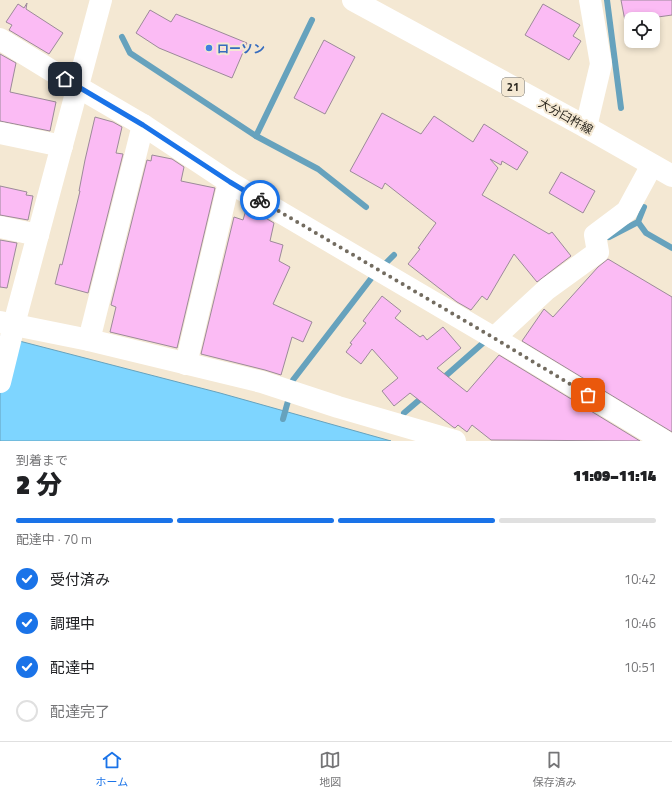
<!DOCTYPE html>
<html lang="ja">
<head>
<meta charset="utf-8">
<style>
  :root { --surface:#fff; --page:#f2f2f2; --text:#202124; --muted:#757577; --line:#e0e0e0; --accent:#1a73e8 }
  body { margin:0; font-family:"Titillium Web","Noto Sans JP",sans-serif; background:var(--page); color:var(--text); height:100vh; display:flex; flex-direction:column; font-size:15px; white-space:nowrap }
  * { box-sizing:border-box; margin:0 }
  p { font-size:13px; color:var(--muted) }
  .icon { flex:none; width:22px; height:22px; fill:none; stroke:currentColor; stroke-width:2; stroke-linecap:round; stroke-linejoin:round }
  .map { position:relative; height:441px; overflow:hidden }
  .drawer { display:flex; flex-direction:column; background:var(--surface); flex:1 }
  .drawer>* { flex:none }
  .controls { position:absolute; left:624px; top:12px; display:grid; gap:8px }
  .controls a { display:grid; place-items:center; width:36px; height:36px; border-radius:8px; background:var(--surface); box-shadow:0 2px 6px #0003; font-size:20px }
  .pin { position:absolute; display:grid; place-items:center; width:34px; height:34px; color:#fff; margin:-17px; border-radius:8px; box-shadow:0 2px 6px #0006 }
  .courier { position:absolute; display:grid; place-items:center; width:40px; height:40px; margin:-20px; border:3px solid #1a73e8; border-radius:50%; background:#fff; color:#222; box-shadow:0 1px 5px #0007 }
  .summary em { font-style:normal; font-weight:800 }
  .summary div { display:flex; flex-direction:column-reverse }
  .summary { display:flex; align-items:center; justify-content:space-between; height:68px; padding:0 16px }
  h1 { font-size:26px; font-weight:800; line-height:30px }
  .bar { display:grid; grid-template-columns:repeat(4,1fr); gap:6px 4px; align-content:center; height:48px; padding:0 16px }
  .bar i { height:5px; border-radius:3px; background:var(--line) }
  .bar .active { background:var(--accent) }
  .bar p { grid-column:span 4 }
  ol { padding:0 16px; list-style:none }
  li { display:flex; align-items:center; gap:12px; height:44px }
  li p { margin-inline-start:auto }
  li .icon { padding:4px; border-radius:50%; background:var(--accent); color:#fff; stroke-width:4 }
  li:last-child { color:var(--muted) }
  li i { width:22px; height:22px; border:2px solid var(--line); border-radius:50% }
  .tabs { display:flex; justify-content:space-around; align-items:center; height:56px; border-top:1px solid var(--line); background:var(--surface); font-size:11px; color:var(--muted) }
  .tabs a { display:grid; justify-items:center; gap:2px }
  .tabs .active { color:var(--accent) }
  .map>svg:first-child { display:block }
</style>
</head>
<body>
<div class="map">
<svg width="672" height="441" viewBox="0 0 672 441">
  <rect width="100%" height="100%" fill="#f4e8d3"/>
  <polygon fill="#7ed5ff" stroke="#66a2bd" points="0,336 220,393 391,441 0,441"/>
  <g fill="none" stroke-linecap="round" stroke-linejoin="round">
    <g stroke="#66a2bd" stroke-width="6">
      <polyline points="607,0 621,108"/>
      <polyline points="122,37 130,53 256,136 318,169 366,207"/>
      <polyline points="256,136 312,20"/>
      <polyline points="638,222 646,233 672,248"/>
      <polyline points="609,237 638,222 644,207"/>
      <polyline points="385,264 394,255"/>
      <polyline points="293,380 373,276"/>
      <polyline points="441,380 483,343"/>
      <polyline points="404,413 425,395"/>
      <polyline points="283,419 288,401"/>
    </g>
  </g>
  <g fill="#fbbbf4" stroke="#9c8a99">
    <polygon points="621,0 672,0 672,15 651,18 651,17 625,21"/>
    <polygon points="27,3 26,9 63,33 49,54 9,30 12,25 6,22 18,4 24,8"/>
    <polygon points="543,4 580,25 573,36 581,41 569,60 525,35"/>
    <polygon points="150,10 171,22 176,14 247,43 232,78 159,48 136,33"/>
    <polygon points="324,40 355,57 325,114 294,98"/>
    <polygon points="0,54 16,63 10,92 56,102 50,131 0,121"/>
    <polygon points="382,113 421,134 434,116 473,142 484,124 528,152 517,170 502,161 501,165 490,159 498,168 482,195 549,234 552,232 571,256 537,282 514,254 487,300 482,296 471,310 457,302 408,264 420,249 418,248 436,223 385,183 382,189 350,171"/>
    <polygon points="95,117 113,122 122,127 116,153 123,154 88,293 55,284 60,264 62,265 66,249 80,191 79,191 85,160"/>
    <polygon points="152,155 172,159 184,167 181,181 215,188 177,348 110,332 116,307 111,305 147,160 151,161"/>
    <polygon points="561,172 595,191 583,213 549,193"/>
    <polygon points="0,186 27,192 26,195 33,196 28,220 0,215"/>
    <polygon points="246,210 255,212 274,223 270,241 283,245 279,261 290,267 273,304 312,322 303,342 292,337 281,375 265,370 201,354 234,217 243,220"/>
    <polygon points="0,240 17,243 7,288 0,287"/>
    <polygon points="608,259 672,297 672,432 522,341 544,309 553,317 598,267"/>
    <polygon points="382,296 401,311 395,318 420,337 423,335 427,340 443,327 461,348 437,368 467,392 499,355 640,441 491,440 472,425 467,432 458,425 455,428 453,427 410,393 394,406 382,391 398,378 372,349 361,364 346,352 352,344 350,343 366,323 363,321"/>
  </g>
  <g fill="none" stroke-linecap="round" stroke-linejoin="round">
    <g stroke="#fff" stroke-width="22">
      <polyline points="0,39 78,87 143,125 229,182 494,338 664,441"/>
      <polyline points="586,127 601,64 590,0"/>
      <polyline points="0,133 62,146"/>
      <polyline points="0,227 38,235"/>
      <polyline points="0,322 89,340 262,382 338,407 455,441"/>
      <polyline points="494,338 547,289 598,252 595,235 627,211 652,165"/>
      <polyline points="89,340 143,125"/>
      <polyline points="186,364 229,182"/>
    </g>
    <polyline stroke="#fff" stroke-width="22" points="0,382 17,313 101,0"/>
    <polyline stroke="#fff" stroke-width="22" points="353,0 586,127 672,176"/>
  </g>
  <g fill="none" stroke-linecap="round" stroke-linejoin="round">
    <polyline stroke="#736c60" stroke-width="4" stroke-dasharray="0 7.2" points="260,200 494,338 588,395"/>
    <polyline stroke="#1a73e8" stroke-width="5" points="65,79 143,125 230,182 260,200"/>
  </g>
  <circle fill="#3f7fe0" stroke="#f4e8d3" stroke-width="1.5" cx="209" cy="48" r="4"/>
  <g text-anchor="middle" dominant-baseline="central" stroke-width="4" stroke-linejoin="round" paint-order="stroke">
    <rect fill="#f4e8d3" stroke="#696357" stroke-width="1" x="502" y="78" width="22" height="18" rx="3"/>
    <g font-size="11" font-weight="bold" fill="#2e2a22">
      <text x="513" y="87">21</text>
    </g>
    <g font-size="12" font-weight="bold" fill="#366cbe" stroke="#f4e8d3" text-anchor="start">
      <text x="217" y="48">ローソン</text>
    </g>
    <g font-size="12" fill="#2e2a22" stroke="#f4e8d3">
      <text transform="translate(566 116) rotate(29)">大分臼杵線</text>
    </g>
  </g>
</svg>
<div class="controls">
<a><svg class="icon" aria-label="locate" viewBox="0 0 24 24"><circle cx="12" cy="12" r="6"/><path d="M12 2v4M12 18v4M2 12h4M18 12h4"/></svg></a>
</div>
<div class="pin" style="left:588px;top:395px;background:#ea580c"><svg class="icon" aria-label="bag" viewBox="0 0 24 24"><path d="M5 8h14l-1 12H6zM9 8a3 3 0 0 1 6 0"/></svg></div>
<div class="pin" style="left:65px;top:79px;background:#1f2937"><svg class="icon" aria-label="home" viewBox="0 0 24 24"><path d="M3 11l9-7 9 7M6 9v11h12V9"/></svg></div>
<div class="courier" style="left:260px;top:200px"><svg class="icon" aria-label="bike" viewBox="0 0 24 24"><circle cx="6" cy="16" r="4"/><circle cx="18" cy="16" r="4"/><path d="M6 16l4-8h5l3 8M10 8l3 8H6M13 5h3"/></svg></div>
</div>
<section class="drawer">
<div class="summary"><div><h1>2 分</h1><p>到着まで</p></div><em>11:09–11:14</em></div>
<div class="bar"><i class="active"></i><i class="active"></i><i class="active"></i><i></i><p>配達中 · 70 m</p></div>
<ol>
<li><svg class="icon" aria-label="check" viewBox="0 0 24 24"><path d="M5 12l5 5 9-10"/></svg>受付済み<p>10:42</p></li>
<li><svg class="icon" aria-label="check" viewBox="0 0 24 24"><path d="M5 12l5 5 9-10"/></svg>調理中<p>10:46</p></li>
<li><svg class="icon" aria-label="check" viewBox="0 0 24 24"><path d="M5 12l5 5 9-10"/></svg>配達中<p>10:51</p></li>
<li><i></i>配達完了</li>
</ol>
</section>
<nav class="tabs">
<a class="active"><svg class="icon" aria-label="home" viewBox="0 0 24 24"><path d="M3 11l9-7 9 7M6 9v11h12V9"/></svg>ホーム</a>
<a><svg class="icon" aria-label="map" viewBox="0 0 24 24"><path d="M3 6l6-2 6 2 6-2v14l-6 2-6-2-6 2zM9 4v14M15 6v14"/></svg>地図</a>
<a><svg class="icon" aria-label="saved" viewBox="0 0 24 24"><path d="M7 4h10v16l-5-4-5 4z"/></svg>保存済み</a>
</nav>
</body>
</html>
